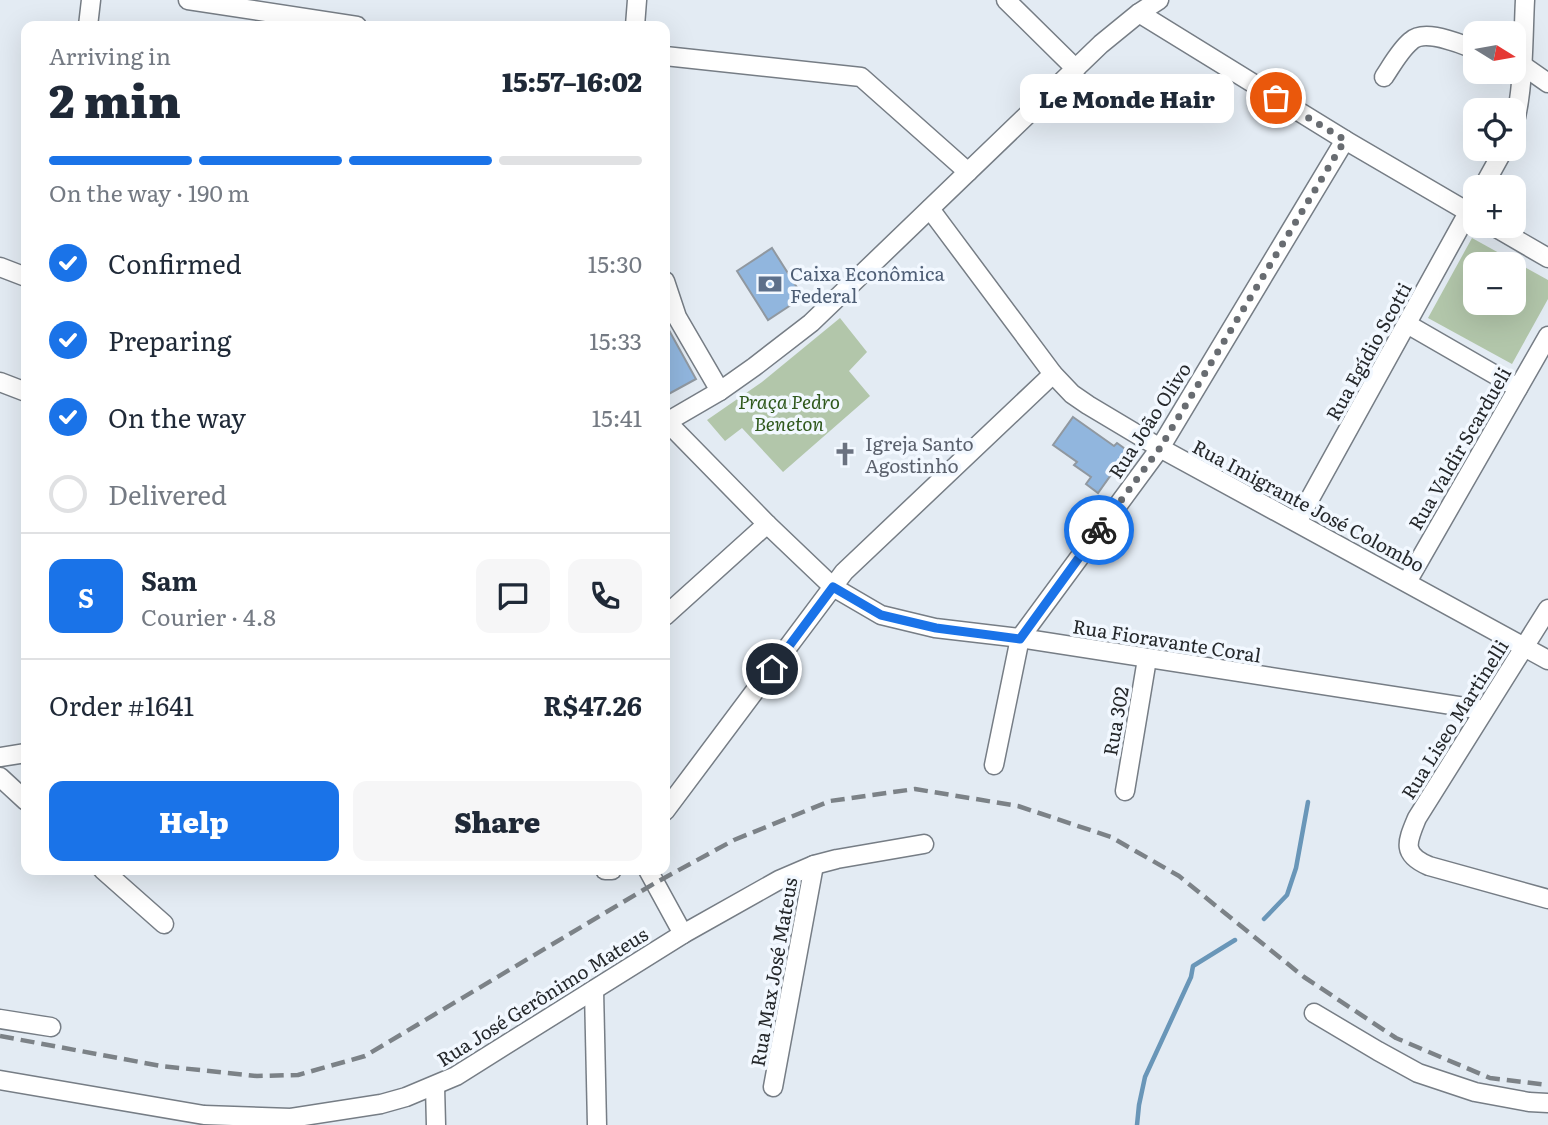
<!DOCTYPE html>
<html lang="en">
<head>
<meta charset="utf-8">
<style>
  :root { --surface:#fff; --page:#f6f6f7; --text:#1f2937; --muted:#747a83; --line:#e0e1e3; --accent:#1a73e8 }
  body { margin:0; font-family:Literata,serif; background:var(--page); color:var(--text); height:100vh; display:flex; flex-direction:column; font-size:26px; white-space:nowrap }
  * { box-sizing:border-box; margin:0 }
  p { font-size:23px; color:var(--muted) }
  .icon { flex:none; width:38px; height:38px; fill:none; stroke:currentColor; stroke-width:2; stroke-linecap:round; stroke-linejoin:round }
  .map { position:relative; flex:1; overflow:hidden }
  .sheet { position:absolute; left:21px; top:21px; width:649px; height:854px; display:flex; flex-direction:column; background:var(--surface); border-radius:14px; box-shadow:0 7px 28px #0002 }
  .sheet>* { flex:none }
  .needle { width:46px; rotate:101deg }
  .controls { position:absolute; left:1463px; top:21px; display:grid; gap:14px }
  .controls a { display:grid; place-items:center; width:63px; height:63px; border-radius:14px; background:var(--surface); box-shadow:0 7px 28px #0002; font-size:35px }
  .pin { position:absolute; display:grid; place-items:center; width:60px; height:60px; color:#fff; margin:-30px; border:4px solid #fff; border-radius:50%; box-shadow:0 2px 7px #0007 }
  .courier { position:absolute; display:grid; place-items:center; width:70px; height:70px; margin:-35px; border:5px solid #1a73e8; border-radius:50%; background:#fff; color:#222; box-shadow:0 2px 9px #0007 }
  .bubble { position:absolute; height:49px; border-radius:14px; background:var(--surface); box-shadow:0 7px 28px #0002; font-size:23px; font-weight:800; line-height:49px; text-align:center }
  .summary em { font-style:normal; font-weight:800 }
  .summary div { display:flex; flex-direction:column-reverse }
  .summary { display:flex; align-items:center; justify-content:space-between; height:119px; padding:0 28px }
  h1 { font-size:46px; font-weight:800; line-height:52px }
  .bar { display:grid; grid-template-columns:repeat(4,1fr); gap:10px 7px; align-content:center; height:84px; padding:0 28px }
  .bar i { height:9px; border-radius:5px; background:var(--line) }
  .bar .current { background:var(--accent) }
  .bar p { grid-column:span 4 }
  .line { display:flex; align-items:center; gap:18px; padding:0 28px; border-top:2px solid var(--line) }
  .line div { flex:1 }
  .round { display:grid; place-items:center; flex:none; width:74px; height:74px; border-radius:14px; background:var(--page) }
  ol { padding:0 28px; list-style:none }
  li { display:flex; align-items:center; gap:21px; height:77px }
  li p { margin-inline-start:auto }
  li .icon { padding:7px; border-radius:50%; background:var(--accent); color:#fff; stroke-width:4 }
  li:last-child { color:var(--muted) }
  li i { width:38px; height:38px; border:4px solid var(--line); border-radius:50% }
  .action { display:flex; gap:14px; margin-top:auto; padding:14px 28px }
  .action a { flex:1; height:80px; border-radius:14px; background:var(--accent); color:#fff; font-size:28px; font-weight:800; line-height:80px; text-align:center }
  .action a+a { background:var(--page); color:var(--text) }
  .map>svg:first-child { display:block }
</style>
</head>
<body>
<div class="map">
<svg width="1548" height="1125" viewBox="0 0 1548 1125">
  <rect width="100%" height="100%" fill="#e3ebf3"/>
  <g fill="#b2c6aa" fill-rule="evenodd">
    <path d="M1472,238L1548,280V299L1512,364L1428,318ZM1475,264H1514V303H1475Z"/>
    <polygon points="840,318 867,352 849,371 870,396 783,472 742,428 725,441 707,420 762,382"/>
  </g>
  <g fill="none" stroke-linecap="round" stroke-linejoin="round">
    <g stroke="#6996b8" stroke-width="4.5">
      <polyline points="1264,919 1287,895 1296,868 1308,802"/>
      <polyline points="1137,1125 1139,1105 1145,1077 1191,977 1193,966 1235,940"/>
    </g>
  </g>
  <g fill="#91b6de" stroke="#9098a0" stroke-width="2">
    <polygon points="772,248 803,297 768,320 737,271"/>
    <polygon points="665,323 696,379 665,396"/>
    <polygon points="1073,417 1114,446 1117,443 1128,451 1098,493 1086,484 1091,477 1074,465 1077,462 1053,445"/>
  </g>
  <g fill="none" stroke-linecap="round" stroke-linejoin="round">
    <g stroke="#767d85" stroke-width="21">
      <g id="minor">
        <polyline points="188,0 357,26"/>
        <polyline points="1006,0 1076,69"/>
        <polyline points="1139,13 1345,140 1475,216"/>
        <polyline points="88,26 91,0"/>
        <polyline points="635,26 637,0"/>
        <polyline points="665,56 861,77 968,172"/>
        <polyline points="1514,62 1522,65 1548,83"/>
        <path d="M1384,77C1392,65 1400,50 1411,41C1425,28 1459,44 1475,49"/>
        <path d="M1514,125C1524,89 1523,38 1525,0"/>
        <polyline points="1483,187 1504,149"/>
        <polyline points="930,209 1053,374 1072,394 1088,405 1160,448 1548,660"/>
        <polyline points="1493,226 1548,258"/>
        <polyline points="0,267 26,277"/>
        <polyline points="665,281 677,317 720,391"/>
        <polyline points="1407,324 1518,388"/>
        <polyline points="0,382 26,392"/>
        <polyline points="667,422 767,524 833,587 881,615 935,628 1020,638 1484,710"/>
        <polyline points="665,423 720,391 754,367 811,323 1101,44 1139,13 1159,0"/>
        <polyline points="1297,522 1475,200"/>
        <polyline points="1407,582 1548,336"/>
        <path d="M1548,609L1417,818C1407,842 1401,854 1429,866L1548,899"/>
        <polyline points="665,616 767,524"/>
        <polyline points="0,757 26,753"/>
        <polyline points="994,765 1020,638 1160,448 1345,140"/>
        <polyline points="0,777 26,801"/>
        <polyline points="1125,791 1147,659"/>
        <polyline points="665,811 844,572 1053,374"/>
        <polyline points="103,870 164,924"/>
        <polyline points="605,870 612,870"/>
        <polyline points="648,870 683,934"/>
        <polyline points="594,990 597,1125"/>
        <polyline points="1314,1013 1378,1051 1418,1073 1475,1092 1529,1102 1548,1103"/>
        <polyline points="0,1019 51,1027"/>
        <polyline points="0,1080 204,1115 291,1118 381,1104 406,1097 456,1076 683,934 779,880 814,865 837,859 924,844"/>
        <polyline points="435,1086 436,1125"/>
        <polyline points="773,1087 814,865"/>
      </g>
    </g>
    <use href="#minor" stroke="#fff" stroke-width="18"/>
    <polyline stroke="#7c8287" stroke-width="4.5" stroke-dasharray="14 7" stroke-linecap="butt" points="0,1036 161,1066 257,1076 298,1075 365,1056 655,883 734,840 830,801 915,789 1018,806 1111,837 1179,876 1304,977 1396,1038 1490,1078 1548,1085"/>
  </g>
  <g fill="none" stroke-linecap="round" stroke-linejoin="round">
    <polyline stroke="#686c71" stroke-width="7" stroke-dasharray="0 12.6" points="1099,530 1160,448 1345,140 1276,98"/>
    <polyline stroke="#1a73e8" stroke-width="9" points="772,669 833,587 881,615 936,628 1020,639 1099,530"/>
  </g>
  <defs>
    <g id="bank-bare" transform="scale(1.89)"><path d="M-6-4H6V4H-6ZM0-2.3a2.3 2.3 0 1 0 0 4.6a2.3 2.3 0 1 0 0-4.6Z" fill="#5c6f8a" stroke="#f2f8ff" stroke-width="2.5" paint-order="stroke"/></g>
    <g id="church-bare" transform="scale(1.89)"><path d="M-1.2-6h2.4v3.5h3.3v2.4h-3.3V6h-2.4V-.1h-3.3v-2.4h3.3Z" fill="#6b7280" stroke="#f2f8ff" stroke-width="2.5" paint-order="stroke"/></g>
  </defs>
  <g fill-rule="evenodd">
    <use href="#bank-bare" x="770" y="284"/>
    <use href="#church-bare" x="845" y="454"/>
  </g>
  <g text-anchor="middle" dominant-baseline="central" stroke-width="7" stroke-linejoin="round" paint-order="stroke">
    <g font-size="19" fill="#4e5e75" stroke="#f2f8ff" text-anchor="start">
      <text x="790" y="273">Caixa Econômica<tspan x="790" dy="22">Federal</tspan></text>
    </g>
    <g font-size="19" fill="#25282b" stroke="#f2f8ff">
      <text transform="translate(1368 351) rotate(-61)">Rua Egídio Scotti</text>
      <text transform="translate(1149 420) rotate(-57)">Rua João Olivo</text>
      <text transform="translate(1459 448) rotate(-60)">Rua Valdir Scardueli</text>
      <text transform="translate(1309 505) rotate(28)">Rua Imigrante José Colombo</text>
      <text transform="translate(1167 640) rotate(9)">Rua Fioravante Coral</text>
      <text transform="translate(1454 719) rotate(-58)">Rua Liseo Martinelli</text>
      <text transform="translate(1115 721) rotate(-80)">Rua 302</text>
      <text transform="translate(773 972) rotate(-80)">Rua Max José Mateus</text>
      <text transform="translate(542 996) rotate(-32)">Rua José Gerônimo Mateus</text>
    </g>
    <g font-size="19" font-style="italic" fill="#2f581c" stroke="#f2f8ff">
      <text x="789" y="401">Praça Pedro<tspan x="789" dy="22">Beneton</tspan></text>
    </g>
    <g font-size="19" fill="#5b616d" stroke="#f2f8ff" text-anchor="start">
      <text x="865" y="443">Igreja Santo<tspan x="865" dy="22">Agostinho</tspan></text>
    </g>
  </g>
</svg>
<div class="controls">
<a><svg class="needle" viewBox="-14 -14 28 28"><path d="M0-13l5 13h-10z" fill="#e53935"/><path d="M0 13l5-13h-10z" fill="#747a83"/></svg></a>
<a><svg class="icon" aria-label="locate" viewBox="0 0 24 24"><circle cx="12" cy="12" r="6"/><path d="M12 2v4M12 18v4M2 12h4M18 12h4"/></svg></a>
<a>+</a>
<a>−</a>
</div>
<div class="pin" style="left:1276px;top:98px;background:#ea580c"><svg class="icon" aria-label="bag" viewBox="0 0 24 24"><path d="M5 8h14l-1 12H6zM9 8a3 3 0 0 1 6 0"/></svg></div>
<div class="pin" style="left:772px;top:669px;background:#1f2937"><svg class="icon" aria-label="home" viewBox="0 0 24 24"><path d="M3 11l9-7 9 7M6 9v11h12V9"/></svg></div>
<div class="courier" style="left:1099px;top:530px"><svg class="icon" aria-label="bike" viewBox="0 0 24 24"><circle cx="6" cy="16" r="4"/><circle cx="18" cy="16" r="4"/><path d="M6 16l4-8h5l3 8M10 8l3 8H6M13 5h3"/></svg></div>
<div class="bubble" style="left:1020px;top:74px;width:214px">Le Monde Hair</div>
<section class="sheet">
<div class="summary"><div><h1>2 min</h1><p>Arriving in</p></div><em>15:57–16:02</em></div>
<div class="bar"><i class="current"></i><i class="current"></i><i class="current"></i><i></i><p>On the way · 190 m</p></div>
<ol>
<li><svg class="icon" aria-label="check" viewBox="0 0 24 24"><path d="M5 12l5 5 9-10"/></svg>Confirmed<p>15:30</p></li>
<li><svg class="icon" aria-label="check" viewBox="0 0 24 24"><path d="M5 12l5 5 9-10"/></svg>Preparing<p>15:33</p></li>
<li><svg class="icon" aria-label="check" viewBox="0 0 24 24"><path d="M5 12l5 5 9-10"/></svg>On the way<p>15:41</p></li>
<li><i></i>Delivered</li>
</ol>
<div class="line" style="height:126px"><b class="round" style="background:var(--accent);color:#fff">S</b><div><b>Sam</b><p>Courier · 4.8</p></div><a class="round"><svg class="icon" aria-label="chat" viewBox="0 0 24 24"><path d="M4 5h16v11H9l-5 4z"/></svg></a><a class="round"><svg class="icon" aria-label="phone" viewBox="0 0 24 24"><path d="M5 4h4l2 5-3 2q2 4 5 5l2-3 5 2v4C11 20 4 13 5 4z"/></svg></a></div>
<div class="line" style="height:91px"><div>Order #1641</div><b>R$47.26</b></div>
<div class="action"><a>Help</a><a>Share</a></div>
</section>
</div>
</body>
</html>
